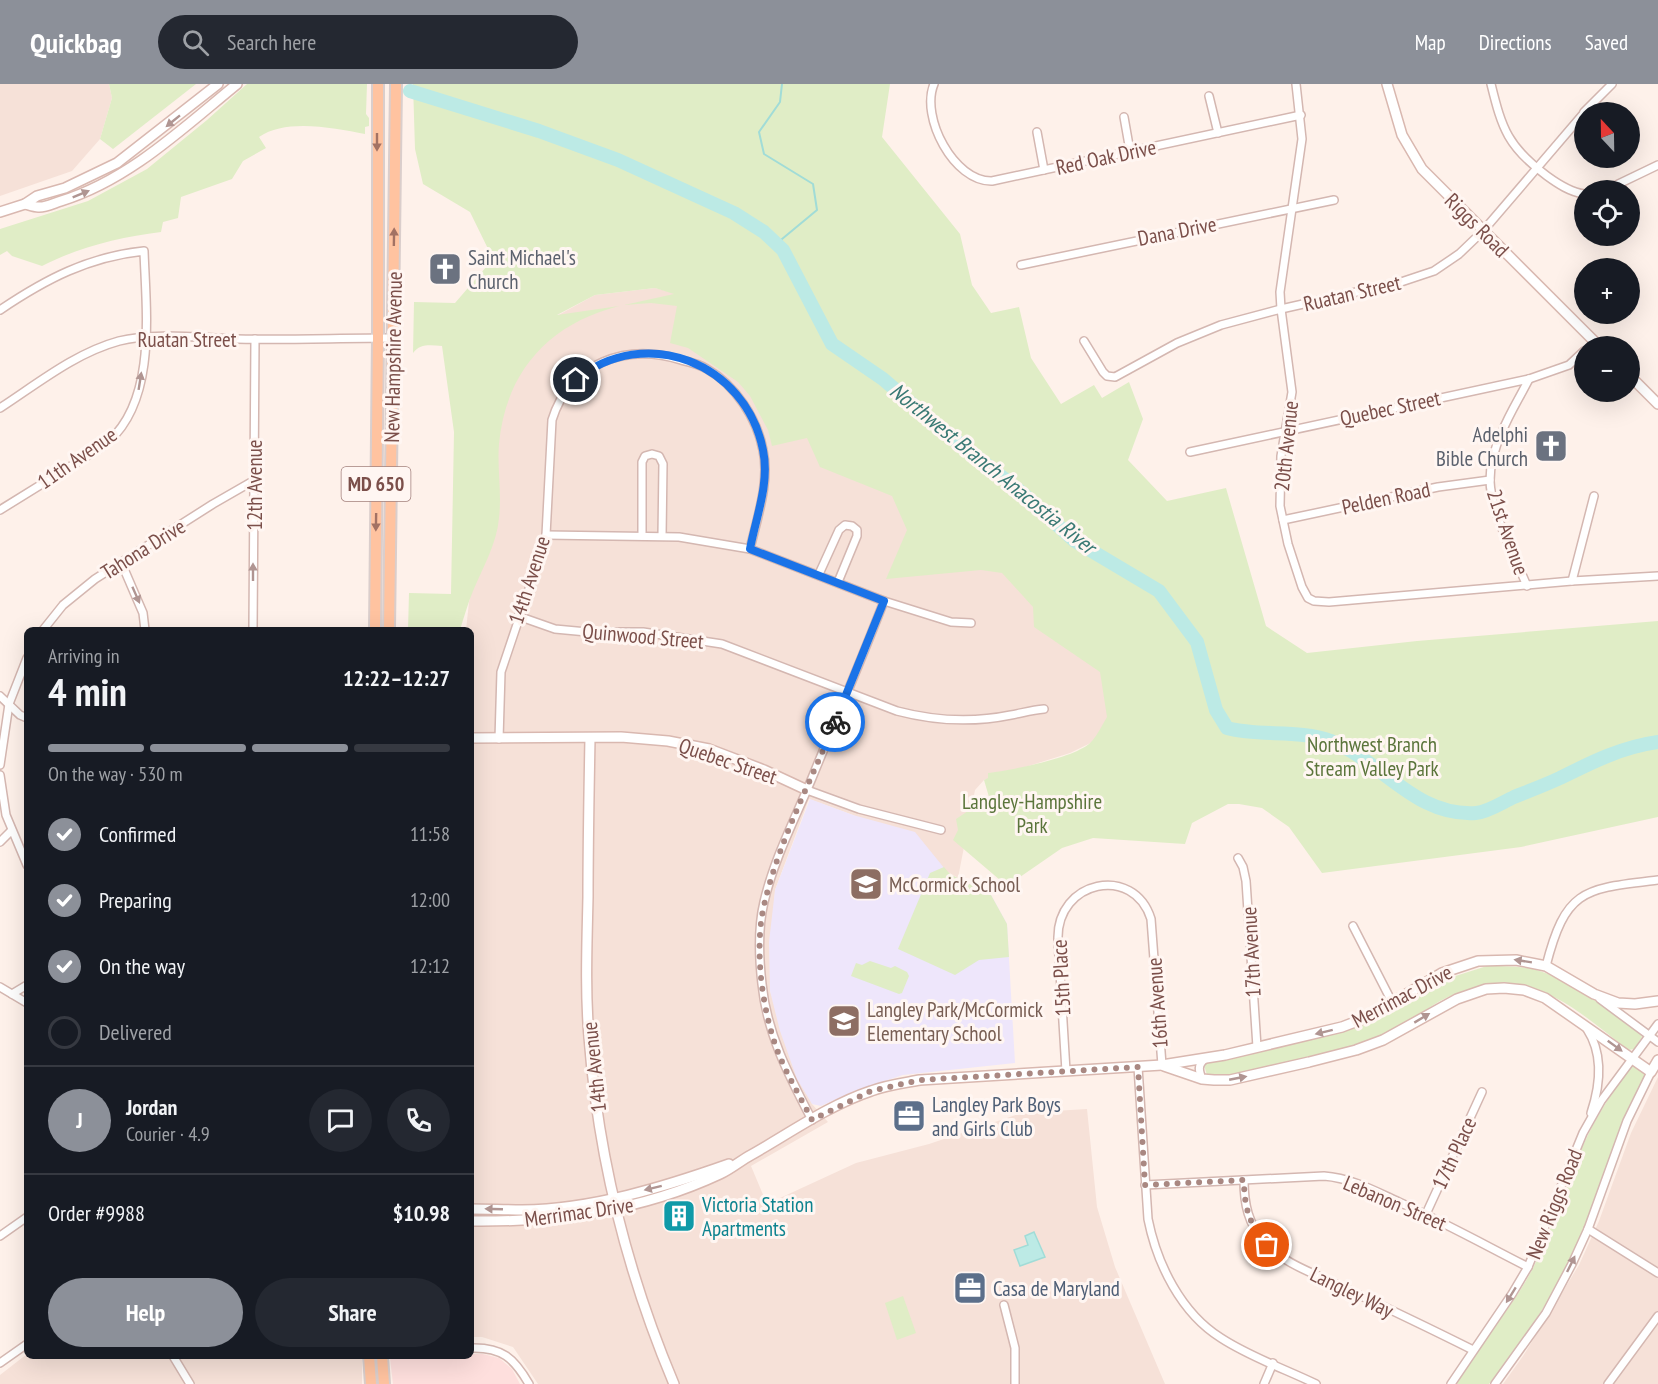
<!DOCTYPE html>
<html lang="en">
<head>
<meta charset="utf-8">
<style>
  :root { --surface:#171b24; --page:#242831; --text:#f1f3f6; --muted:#9ea1a6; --line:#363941; --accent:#8c9099 }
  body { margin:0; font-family:"PT Sans Narrow",sans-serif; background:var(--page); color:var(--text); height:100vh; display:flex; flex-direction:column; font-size:22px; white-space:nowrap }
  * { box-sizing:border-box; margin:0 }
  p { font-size:20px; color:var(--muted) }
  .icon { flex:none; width:33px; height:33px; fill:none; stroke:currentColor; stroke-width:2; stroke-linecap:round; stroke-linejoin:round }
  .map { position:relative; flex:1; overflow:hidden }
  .side { position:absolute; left:24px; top:543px; width:450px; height:732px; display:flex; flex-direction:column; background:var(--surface); border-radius:9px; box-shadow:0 6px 24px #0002 }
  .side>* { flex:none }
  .needle { width:39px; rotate:338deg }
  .controls { position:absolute; left:1574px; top:18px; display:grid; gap:12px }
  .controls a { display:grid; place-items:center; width:66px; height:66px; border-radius:50%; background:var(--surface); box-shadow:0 6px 24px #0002; font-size:30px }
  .pin { position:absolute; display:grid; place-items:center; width:51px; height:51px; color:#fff; margin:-26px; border:3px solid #fff; border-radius:50%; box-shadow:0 2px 6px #0007 }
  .courier { position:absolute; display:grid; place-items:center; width:60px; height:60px; margin:-30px; border:4px solid #1a73e8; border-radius:50%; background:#fff; color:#222; box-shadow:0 2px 8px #0007 }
  .summary em { font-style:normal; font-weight:700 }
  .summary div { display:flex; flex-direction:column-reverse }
  .summary { display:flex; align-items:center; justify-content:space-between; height:102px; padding:0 24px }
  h1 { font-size:39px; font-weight:700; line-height:45px }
  .bar { display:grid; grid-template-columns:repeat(4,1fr); gap:9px 6px; align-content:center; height:72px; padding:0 24px }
  .bar i { height:8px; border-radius:4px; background:var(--line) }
  .bar .active { background:var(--accent) }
  .bar p { grid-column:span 4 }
  .line { display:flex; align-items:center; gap:15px; padding:0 24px; border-top:2px solid var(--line) }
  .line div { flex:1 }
  .round { display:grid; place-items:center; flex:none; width:63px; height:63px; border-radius:32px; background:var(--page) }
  ol { padding:0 24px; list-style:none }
  li { display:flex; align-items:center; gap:18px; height:66px }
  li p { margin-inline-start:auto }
  li .icon { padding:6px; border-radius:50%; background:var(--accent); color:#fff; stroke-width:4 }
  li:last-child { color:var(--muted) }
  li i { width:33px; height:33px; border:3px solid var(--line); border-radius:50% }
  .action { display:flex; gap:12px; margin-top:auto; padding:12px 24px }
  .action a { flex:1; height:69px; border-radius:36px; background:var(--accent); color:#fff; font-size:24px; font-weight:700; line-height:69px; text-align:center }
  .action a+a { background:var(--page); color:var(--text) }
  header { display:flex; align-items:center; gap:36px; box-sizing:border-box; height:84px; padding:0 30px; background:var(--accent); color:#fff }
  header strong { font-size:28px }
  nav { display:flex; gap:33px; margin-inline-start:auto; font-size:21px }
  .search { width:420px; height:54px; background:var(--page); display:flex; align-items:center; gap:15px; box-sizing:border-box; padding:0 21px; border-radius:33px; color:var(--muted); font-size:22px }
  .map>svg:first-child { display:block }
</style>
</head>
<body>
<header>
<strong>Quickbag</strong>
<div class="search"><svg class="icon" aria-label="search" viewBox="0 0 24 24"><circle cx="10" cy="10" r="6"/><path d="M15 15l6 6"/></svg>Search here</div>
<nav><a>Map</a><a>Directions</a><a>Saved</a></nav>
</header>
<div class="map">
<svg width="1658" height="1300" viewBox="0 0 1658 1300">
  <rect width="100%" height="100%" fill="#fef1ea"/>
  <g fill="#f6e1d8">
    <polygon points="0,0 109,0 112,14 100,55 72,87 0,112"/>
    <polygon points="655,204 693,214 743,299 993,473 1113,597 1113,648 1070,669 984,696 975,706 958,794 853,731 809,715 775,806 770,907 812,1020 828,1038 751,1082 767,1120 856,1079 929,1060 1022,1029 1087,1025 1097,1123 1115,1183 1165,1300 538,1300 513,1263 482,1253 471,1253 471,546 466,546 469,518 483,454 494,324 553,234 595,211"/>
    <polygon points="1658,993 1658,1300 1503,1300 1523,1272 1579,1181 1599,1137 1631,1049"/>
    <polygon points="27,1270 27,1272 362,1272 362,1300 0,1300 0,1291"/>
  </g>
  <polygon fill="#fedfdd" points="471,1270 483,1270 499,1274 512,1285 520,1300 393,1300 390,1274 471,1272"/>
  <polygon fill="#eee6fb" points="810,715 853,731 915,748 949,790 991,811 1007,840 1015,979 903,991 854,1007 821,1022 812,1020 797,995 780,947 770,907 769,858 775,806"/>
  <g fill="#e0edc6">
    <polygon points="109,0 196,0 113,65 100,55 112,14"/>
    <path d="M247,0H367L366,30L369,34V42L365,43V50C334,44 286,34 259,53L266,64L243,77L232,95L181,113L178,134L163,138L161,148C120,153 79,163 42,182L12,172L7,167L0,171V145L88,117L147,85L207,36Z"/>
    <path d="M413,0H890L882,53L960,150L972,201L991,229L1019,223L1031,274L1061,320L1094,301L1102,314L1129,298L1143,335L1128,376L1167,417L1226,404L1266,542L1307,569L1417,557L1658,537V733L1521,763L1322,789L1289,743L1262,724L1239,720H1228L1192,739L1185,760L1093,754L1062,764L1007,802L953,756L958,746L956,735L989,713L984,696L988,694V689C1010,686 1078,674 1092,657C1098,650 1102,641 1107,633L1100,588L1034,543L1033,523L1002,489L981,486L886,495L907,446L892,412L820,383L807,354L772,362L768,346L750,312L738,298L688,264L670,259L677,222L651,219L624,221L674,210L655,204L595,211L557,231L619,222C549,240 506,287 499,360C497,384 502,409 499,434C497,459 483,483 473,507C468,519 464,533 460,546H408L409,509L451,510L454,348L442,262C431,261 420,259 413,269L414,218L455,219L493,175L470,128L423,100L415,65Z"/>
    <polygon points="944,783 950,790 991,811 1007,840 1009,873 979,876 955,891 898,865 930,789"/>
    <polygon points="870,877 891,884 895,882 907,888 909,892 902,909 899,910 851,892 856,879 862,881"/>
    <path d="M1487,882C1502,882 1518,882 1533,885C1573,896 1607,926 1640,949L1642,953L1634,965L1628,966C1570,920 1526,878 1448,913C1426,923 1408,941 1386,951C1338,973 1282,980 1231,992L1216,993L1207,991L1204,981L1208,978L1271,964L1365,941L1446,895Z"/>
    <path d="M1636,980L1644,985L1645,991C1614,1057 1595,1129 1561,1194C1541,1231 1515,1266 1489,1300H1457C1479,1259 1513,1224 1534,1182C1553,1144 1565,1103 1582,1064C1594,1035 1613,1007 1631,982Z"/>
    <polygon points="903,1212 916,1249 897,1256 885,1219"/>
  </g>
  <polygon fill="#bceae5" stroke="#a1dcd7" stroke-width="1.5" points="1034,1148 1045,1173 1020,1182 1014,1166 1028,1161 1025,1152"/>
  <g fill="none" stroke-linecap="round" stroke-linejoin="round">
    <polyline stroke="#a1dcd7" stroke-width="2" points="776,160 817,126 813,100 764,70 759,48 780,18 782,0"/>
    <path stroke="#bceae5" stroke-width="14" d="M410,7L539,47L618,76L734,129L764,148L783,166L832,260L883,295L940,344L1021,408L1075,457L1159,507L1197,558L1216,626L1227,644C1261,653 1298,645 1331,657C1382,677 1415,733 1476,729C1488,728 1503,718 1514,713C1529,707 1545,701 1560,694C1592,678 1622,663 1658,658"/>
    <g stroke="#d4b7b1" stroke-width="10">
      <g id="street">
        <path d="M934,0C920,33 954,98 992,97L1301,31"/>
        <polyline points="1296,0 1302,55 1280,208 1281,225 1292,308 1281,372 1280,422 1288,460 1302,503 1308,514 1314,517 1329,518 1572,497 1658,492"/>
        <path d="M1491,0C1502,45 1508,63 1547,92C1558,100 1570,108 1584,110"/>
        <polyline points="1209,12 1218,49"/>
        <polyline points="1584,28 1612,0"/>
        <polyline points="1124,33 1130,67"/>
        <polyline points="1037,48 1044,86"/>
        <polyline points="1606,106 1658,81"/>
        <polyline points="1021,181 1334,116"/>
        <path d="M0,226C46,195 88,173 144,167C146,226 157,314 109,357C98,367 83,374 71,382C47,397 24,411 0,426"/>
        <polyline points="1084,257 1103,288 1107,292 1115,293 1177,259 1221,241 1281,225 1401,198 1434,187 1459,170 1483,147 1584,29"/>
        <path d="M0,324C37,300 75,269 119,257C152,248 202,254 237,255C289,256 341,254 393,254"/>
        <polyline points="1190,368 1529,295 1569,281 1584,267"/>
        <polyline points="1283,436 1438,403 1490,396"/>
        <polyline points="546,451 679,453 750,465 884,517 951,538 971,539"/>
        <polyline points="642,452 642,378 645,372 652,370 659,372 663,380 662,452"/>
        <polyline points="121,478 143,529 145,546"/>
        <polyline points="819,490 839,446 845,441 852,442 857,446 857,452 838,498"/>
        <polyline points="1572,497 1594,412"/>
        <path d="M1527,502C1515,473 1491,428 1490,397C1490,381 1495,363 1502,348C1509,330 1520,313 1529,295"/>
        <path d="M518,532L555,545L587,548H643L722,560L897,627C935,637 972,639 1011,631C1022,629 1032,626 1044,625"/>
        <polyline points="43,546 63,521 95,495 213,420 253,397"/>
        <polyline points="253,546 255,255"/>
        <polyline points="0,612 20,631 27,634"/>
        <path d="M499,655L501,588L541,469L546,451L552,336C570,278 627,259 681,276C690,278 699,280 707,285C735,301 757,334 763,366C770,398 757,434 750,465"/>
        <polyline points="0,681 9,620 27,574"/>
        <polyline points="0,691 6,731 27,781"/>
        <polyline points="807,706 859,725 941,746"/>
        <polyline points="0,758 11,747"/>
        <polyline points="1238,774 1243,783 1246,797 1257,963"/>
        <polyline points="1353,842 1392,918"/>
        <path d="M1546,882C1566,804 1584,805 1658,796"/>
        <polyline points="0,903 27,919"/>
        <polyline points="12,910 27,901"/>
        <polyline points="1600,915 1658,958"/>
        <path d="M1587,945C1604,971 1600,1002 1591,1029"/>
        <path d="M1138,983L1148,1135C1157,1180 1181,1229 1221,1254C1250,1273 1285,1285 1316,1300"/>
        <path d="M1066,987L1058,856C1056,796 1134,780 1151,835L1162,981"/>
        <path d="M1202,995C1199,987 1197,981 1205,975"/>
        <path d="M812,1036C789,992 767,950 762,900C759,874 758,843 764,818C774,775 795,735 812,694C836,635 861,577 884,517"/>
        <path d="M1244,1096C1244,1120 1248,1140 1265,1159C1284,1180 1316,1190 1340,1202C1385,1223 1429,1244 1473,1266"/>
        <path d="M1145,1101L1324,1092C1351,1094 1375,1107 1399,1118C1443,1138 1485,1161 1528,1183"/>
        <polyline points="1426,1130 1482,1008"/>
        <polyline points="1588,1145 1658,1189"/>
        <polyline points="0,1152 27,1133"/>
        <polyline points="1004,1221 1015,1264 1015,1300"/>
        <path d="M471,1264C502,1263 514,1274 529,1300"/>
        <polyline points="173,1272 190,1300"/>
        <polyline points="0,1279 27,1260"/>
        <polyline points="1264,1300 1273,1279"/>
        <polyline points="1451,1300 1512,1210 1528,1183 1583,1049 1601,1017 1658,940"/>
        <polyline points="1495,1300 1546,1229 1572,1180 1588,1145 1627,1037 1651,988"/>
        <polyline points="1608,1300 1658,1232"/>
      </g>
    </g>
    <g stroke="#d9b8b0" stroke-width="12">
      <g id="secondary">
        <polyline points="1387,0 1402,51 1422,85 1599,262"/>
        <path d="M25,120C29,121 34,123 38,123C45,124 54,119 61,117C129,96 183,44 237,0"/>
        <polyline points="0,128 25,120 37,112 65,104 117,79 218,0"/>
        <polyline points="1629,291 1658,320"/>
        <polyline points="471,654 621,653 668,657 709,665 764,686 807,706"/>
        <path d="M590,654C589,707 588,760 588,813C587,860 585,906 589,953C598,1072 628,1191 674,1300"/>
        <polyline points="1164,982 1202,995 1214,996 1230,996 1309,978 1356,966 1383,956 1457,915 1486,905 1504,904 1524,906 1545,914 1651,988 1658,976"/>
        <path d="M471,1125C488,1125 505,1126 522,1126C593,1125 664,1103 729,1080"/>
        <path d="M471,1137C557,1138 641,1127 720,1090C731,1085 740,1077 751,1071C790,1049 829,1021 871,1007C887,1001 904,999 920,996L1162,981L1225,971L1342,943L1368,933L1442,889L1478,877L1516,876L1546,882L1594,910L1618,919L1635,920L1658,917"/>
      </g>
    </g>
    <g stroke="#dacecc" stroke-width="14">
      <g id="primary">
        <polyline points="375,546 378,254 378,0"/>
        <polyline points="389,546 396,0"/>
        <polyline points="369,1272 371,1300"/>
        <polyline points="382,1272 384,1300"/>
      </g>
    </g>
    <use href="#street" stroke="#fff" stroke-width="7"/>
    <use href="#secondary" stroke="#fff" stroke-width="9"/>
    <use href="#primary" stroke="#ffc3a0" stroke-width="10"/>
  </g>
  <defs><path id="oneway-solid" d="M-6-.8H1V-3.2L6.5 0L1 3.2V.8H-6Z" transform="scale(1.5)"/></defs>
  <g fill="#b09592">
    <use href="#oneway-solid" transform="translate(173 37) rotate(141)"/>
    <use href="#oneway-solid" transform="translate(81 110) rotate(-22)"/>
    <use href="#oneway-solid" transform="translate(140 297) rotate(-81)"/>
    <use href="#oneway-solid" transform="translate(253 488) rotate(-90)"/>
    <use href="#oneway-solid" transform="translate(136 511) rotate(66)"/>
    <use href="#oneway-solid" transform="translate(1523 877) rotate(-171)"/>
    <use href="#oneway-solid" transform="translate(1422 934) rotate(-31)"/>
    <use href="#oneway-solid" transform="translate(1324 948) rotate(166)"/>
    <use href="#oneway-solid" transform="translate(1615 962) rotate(36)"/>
    <use href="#oneway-solid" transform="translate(1238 994) rotate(-11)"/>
    <use href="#oneway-solid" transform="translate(653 1104) rotate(166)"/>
    <use href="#oneway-solid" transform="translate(494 1125) rotate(-178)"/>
    <use href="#oneway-solid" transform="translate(1571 1180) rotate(-64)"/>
    <use href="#oneway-solid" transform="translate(1511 1211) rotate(122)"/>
  </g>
  <g fill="#a37264">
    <use href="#oneway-solid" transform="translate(377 58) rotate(90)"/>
    <use href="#oneway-solid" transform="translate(394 153) rotate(-89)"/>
    <use href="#oneway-solid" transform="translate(376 438) rotate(91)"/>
  </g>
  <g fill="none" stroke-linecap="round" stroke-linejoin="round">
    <path stroke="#a98882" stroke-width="6" stroke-dasharray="0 10.8" d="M835,638C811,697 780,755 765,817C754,860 761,916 774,957C783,985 799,1010 812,1036L871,1007L920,996L1138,983L1145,1101L1244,1096C1244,1122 1249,1141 1267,1161"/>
    <path stroke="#1a73e8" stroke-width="8" d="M576,296C645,239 746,279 763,366C770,399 756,433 750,465L884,517L835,638"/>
  </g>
  <defs>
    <g id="church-square" transform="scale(1.725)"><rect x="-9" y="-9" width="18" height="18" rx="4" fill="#6b7280" stroke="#fff6f2"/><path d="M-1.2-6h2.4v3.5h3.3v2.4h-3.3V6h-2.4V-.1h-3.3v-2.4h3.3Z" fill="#fff"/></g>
    <g id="school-square" transform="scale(1.725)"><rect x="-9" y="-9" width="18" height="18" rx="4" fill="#8d6e63" stroke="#fff6f2"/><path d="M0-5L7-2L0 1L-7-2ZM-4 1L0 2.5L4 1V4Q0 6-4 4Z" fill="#fff"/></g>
    <g id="office-square" transform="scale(1.725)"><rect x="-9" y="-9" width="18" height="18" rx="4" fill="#5c6f8a" stroke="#fff6f2"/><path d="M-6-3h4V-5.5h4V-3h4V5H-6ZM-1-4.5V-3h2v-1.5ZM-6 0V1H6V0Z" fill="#fff"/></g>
    <g id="building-square" transform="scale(1.725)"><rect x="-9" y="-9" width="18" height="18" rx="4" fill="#0f9aa8" stroke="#fff6f2"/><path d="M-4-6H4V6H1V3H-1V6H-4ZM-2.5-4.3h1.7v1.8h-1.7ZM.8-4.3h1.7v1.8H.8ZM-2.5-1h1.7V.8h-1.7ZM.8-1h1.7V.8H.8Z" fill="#fff"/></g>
  </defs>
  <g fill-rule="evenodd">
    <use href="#church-square" x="445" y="185"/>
    <use href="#church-square" x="1551" y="362"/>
    <use href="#school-square" x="866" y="800"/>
    <use href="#school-square" x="844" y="937"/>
    <use href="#office-square" x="909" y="1032"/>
    <use href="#building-square" x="679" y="1132"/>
    <use href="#office-square" x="970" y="1204"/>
  </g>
  <g text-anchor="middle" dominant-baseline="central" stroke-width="6" stroke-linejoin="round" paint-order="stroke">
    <rect fill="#fff6f2" stroke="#a3817c" stroke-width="1.5" x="341.5" y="383" width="69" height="34" rx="4.5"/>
    <g font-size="20" font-weight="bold" fill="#7b4f4a">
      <text x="376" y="400">MD 650</text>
    </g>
    <g font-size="21" fill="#7b4f4a" stroke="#fff6f2">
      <text transform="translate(1106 73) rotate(-12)">Red Oak Drive</text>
      <text transform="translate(1477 141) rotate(45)">Riggs Road</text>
      <text transform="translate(1177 147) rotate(-11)">Dana Drive</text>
      <text transform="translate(1352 209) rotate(-13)">Ruatan Street</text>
      <text x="187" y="255">Ruatan Street</text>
      <text transform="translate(393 273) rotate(-89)">New Hampshire Avenue</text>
      <text transform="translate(1390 324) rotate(-12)">Quebec Street</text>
      <text transform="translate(1286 362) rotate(-84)">20th Avenue</text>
      <text transform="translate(77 374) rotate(-35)">11th Avenue</text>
      <text transform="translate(254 401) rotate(-90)">12th Avenue</text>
      <text transform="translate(1386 414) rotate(-12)">Pelden Road</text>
      <text transform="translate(1508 448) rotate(71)">21st Avenue</text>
      <text transform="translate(143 465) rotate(-32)">Tahona Drive</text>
      <text transform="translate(529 496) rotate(-72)">14th Avenue</text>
      <text transform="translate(643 552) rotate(5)">Quinwood Street</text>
      <text transform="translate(728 677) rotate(19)">Quebec Street</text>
      <text transform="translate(1251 868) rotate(-93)">17th Avenue</text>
      <text transform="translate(1061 894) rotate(-93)">15th Place</text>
      <text transform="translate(1402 912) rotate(-28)">Merrimac Drive</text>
      <text transform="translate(1157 919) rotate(-94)">16th Avenue</text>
      <text transform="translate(594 983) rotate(-96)">14th Avenue</text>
      <text transform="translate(1454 1069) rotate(-65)">17th Place</text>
      <text transform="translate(1395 1119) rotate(23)">Lebanon Street</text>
      <text transform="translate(1554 1120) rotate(-68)">New Riggs Road</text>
      <text transform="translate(579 1128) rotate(-8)">Merrimac Drive</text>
      <text transform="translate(1352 1208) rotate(26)">Langley Way</text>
    </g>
    <g font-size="21" fill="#5b616d" stroke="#fff6f2" text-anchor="start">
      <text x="468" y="173">Saint Michael's<tspan x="468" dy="24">Church</tspan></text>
      <text x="1528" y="350" text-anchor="end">Adelphi<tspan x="1528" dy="24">Bible Church</tspan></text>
    </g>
    <g font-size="21" fill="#5b753b" stroke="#fff6f2">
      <text x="1372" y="660">Northwest Branch<tspan x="1372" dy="24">Stream Valley Park</tspan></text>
      <text x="1032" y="717">Langley-Hampshire<tspan x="1032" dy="24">Park</tspan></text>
    </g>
    <g font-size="21" fill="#785e54" stroke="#fff6f2" text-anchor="start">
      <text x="889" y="800">McCormick School</text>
      <text x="867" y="925">Langley Park/McCormick<tspan x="867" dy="24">Elementary School</tspan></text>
    </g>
    <g font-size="21" fill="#4e5e75" stroke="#fff6f2" text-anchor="start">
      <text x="932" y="1020">Langley Park Boys<tspan x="932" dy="24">and Girls Club</tspan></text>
      <text x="993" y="1204">Casa de Maryland</text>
    </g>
    <g font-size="21" fill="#0d838f" stroke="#fff6f2" text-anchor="start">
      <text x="702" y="1120">Victoria Station<tspan x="702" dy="24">Apartments</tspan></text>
    </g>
    <g font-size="22" font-style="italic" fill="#397974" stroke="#fff6f2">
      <text transform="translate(993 384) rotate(39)">Northwest Branch Anacostia River</text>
    </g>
  </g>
</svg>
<div class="controls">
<a><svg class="needle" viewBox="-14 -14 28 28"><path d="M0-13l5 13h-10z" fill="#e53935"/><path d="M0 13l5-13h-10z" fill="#9ea1a6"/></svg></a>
<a><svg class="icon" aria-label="locate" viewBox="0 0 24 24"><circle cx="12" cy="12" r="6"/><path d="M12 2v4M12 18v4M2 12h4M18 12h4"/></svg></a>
<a>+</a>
<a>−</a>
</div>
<div class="pin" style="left:1267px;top:1161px;background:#ea580c"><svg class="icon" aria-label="bag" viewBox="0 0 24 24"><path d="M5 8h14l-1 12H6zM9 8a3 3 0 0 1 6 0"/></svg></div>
<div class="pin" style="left:576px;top:296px;background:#1f2937"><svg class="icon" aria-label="home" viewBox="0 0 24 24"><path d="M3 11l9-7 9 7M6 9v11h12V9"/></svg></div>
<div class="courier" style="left:835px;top:638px"><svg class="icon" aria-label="bike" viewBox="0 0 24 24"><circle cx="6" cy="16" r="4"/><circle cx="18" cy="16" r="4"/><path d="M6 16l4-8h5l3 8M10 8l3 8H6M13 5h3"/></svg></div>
<section class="side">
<div class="summary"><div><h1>4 min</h1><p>Arriving in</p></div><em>12:22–12:27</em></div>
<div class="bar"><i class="active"></i><i class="active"></i><i class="active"></i><i></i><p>On the way · 530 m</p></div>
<ol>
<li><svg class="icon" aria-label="check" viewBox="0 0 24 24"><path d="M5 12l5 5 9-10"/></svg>Confirmed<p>11:58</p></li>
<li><svg class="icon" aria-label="check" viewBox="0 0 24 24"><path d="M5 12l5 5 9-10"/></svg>Preparing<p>12:00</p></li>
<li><svg class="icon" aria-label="check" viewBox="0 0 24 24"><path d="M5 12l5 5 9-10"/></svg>On the way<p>12:12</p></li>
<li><i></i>Delivered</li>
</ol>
<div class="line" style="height:108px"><b class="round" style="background:var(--accent);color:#fff">J</b><div><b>Jordan</b><p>Courier · 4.9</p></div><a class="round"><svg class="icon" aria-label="chat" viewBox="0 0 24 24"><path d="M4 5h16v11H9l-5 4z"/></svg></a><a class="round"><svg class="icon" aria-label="phone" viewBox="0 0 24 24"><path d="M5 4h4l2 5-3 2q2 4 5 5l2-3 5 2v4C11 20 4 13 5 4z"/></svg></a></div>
<div class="line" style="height:78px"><div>Order #9988</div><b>$10.98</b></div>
<div class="action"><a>Help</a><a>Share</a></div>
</section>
</div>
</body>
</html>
